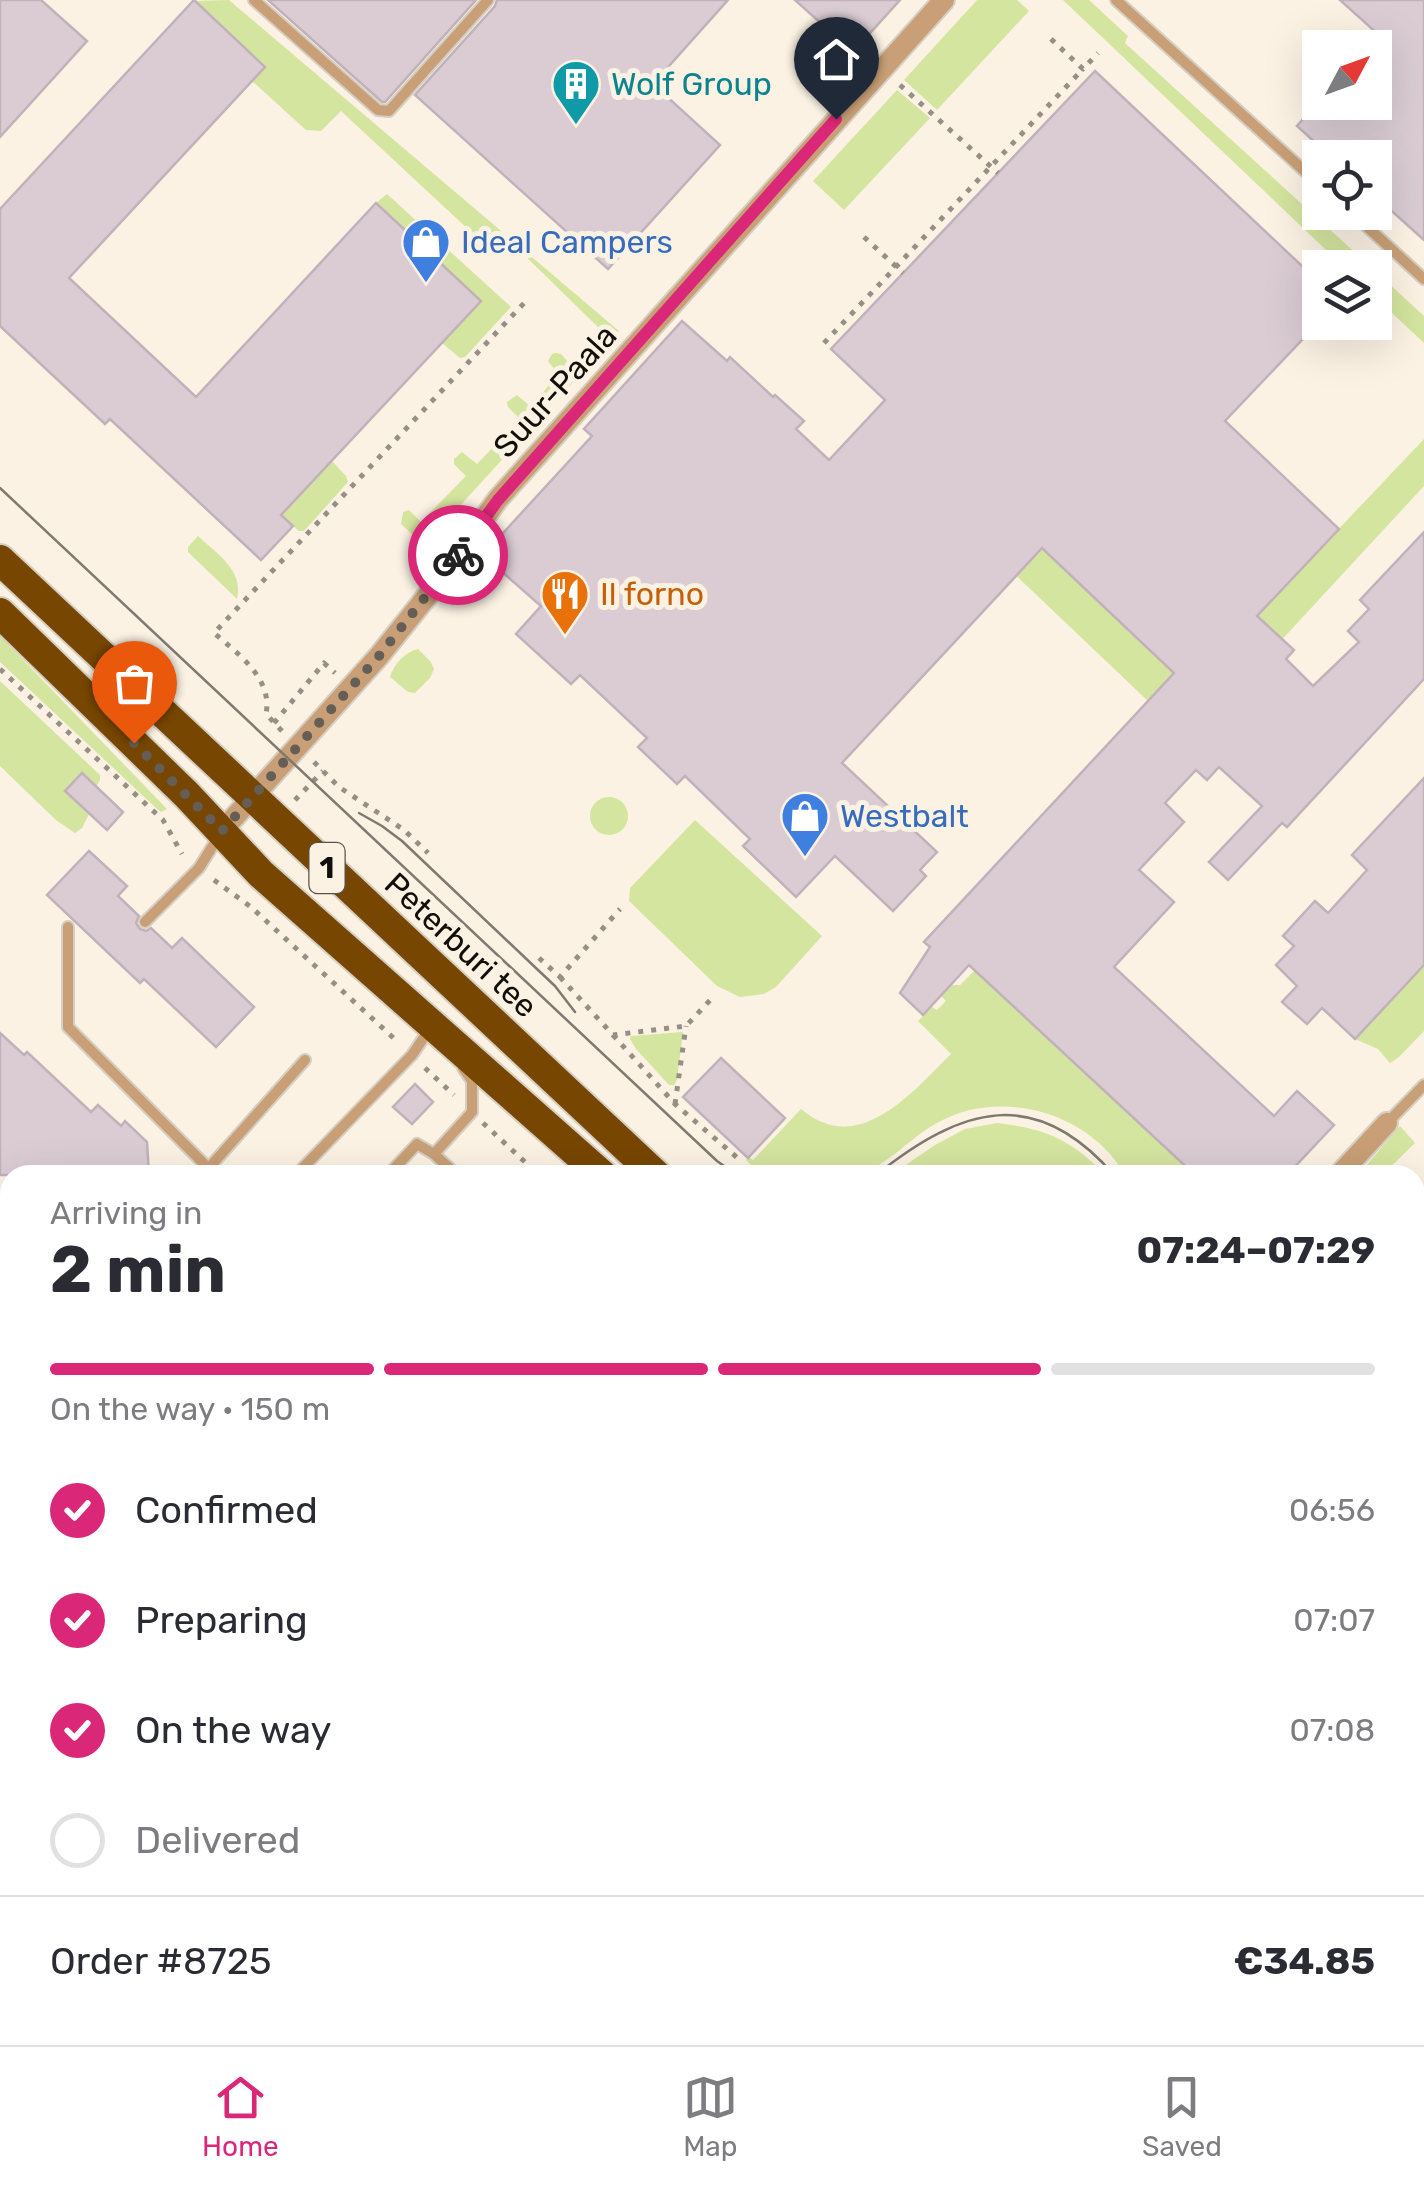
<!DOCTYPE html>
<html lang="en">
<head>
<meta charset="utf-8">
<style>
  :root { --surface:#fff; --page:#f2f2f3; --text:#2b2b33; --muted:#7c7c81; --line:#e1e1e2; --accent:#db2777 }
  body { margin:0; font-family:Rubik,sans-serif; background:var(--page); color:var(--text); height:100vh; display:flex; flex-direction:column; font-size:38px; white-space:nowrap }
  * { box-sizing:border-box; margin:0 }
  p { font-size:32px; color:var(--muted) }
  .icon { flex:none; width:55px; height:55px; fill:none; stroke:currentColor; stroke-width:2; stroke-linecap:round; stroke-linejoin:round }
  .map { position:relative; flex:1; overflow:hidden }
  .side { position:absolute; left:0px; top:1165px; width:1425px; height:880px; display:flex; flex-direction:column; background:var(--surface); border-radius:30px 30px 0 0; box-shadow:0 10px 40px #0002 }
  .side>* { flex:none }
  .needle { width:65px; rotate:49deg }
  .fabs { position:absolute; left:1302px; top:30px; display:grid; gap:20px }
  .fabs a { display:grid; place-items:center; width:90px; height:90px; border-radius:0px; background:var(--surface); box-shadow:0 10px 40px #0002; font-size:50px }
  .pin { position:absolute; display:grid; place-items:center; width:85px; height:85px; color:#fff; margin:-102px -42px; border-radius:50% 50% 50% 0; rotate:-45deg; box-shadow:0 0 10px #0007 }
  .pin .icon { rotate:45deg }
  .courier { position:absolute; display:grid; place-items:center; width:100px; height:100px; margin:-50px; border:8px solid #db2777; border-radius:50%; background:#fff; color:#222; box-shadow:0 2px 12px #0007 }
  .head em { font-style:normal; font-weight:700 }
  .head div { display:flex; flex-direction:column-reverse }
  .head { display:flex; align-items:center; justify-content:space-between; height:170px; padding:0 50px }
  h1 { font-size:65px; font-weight:700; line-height:75px }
  .bar { display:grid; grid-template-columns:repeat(4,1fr); gap:15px 10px; align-content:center; height:120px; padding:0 50px }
  .bar i { height:12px; border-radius:8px; background:var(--line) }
  .bar .active { background:var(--accent) }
  .bar p { grid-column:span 4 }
  .line { display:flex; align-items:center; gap:25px; padding:0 50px; border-top:2px solid var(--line) }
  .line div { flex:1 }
  ol { padding:0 50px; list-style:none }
  li { display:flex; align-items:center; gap:30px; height:110px }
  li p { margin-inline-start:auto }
  li .icon { padding:10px; border-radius:50%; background:var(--accent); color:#fff; stroke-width:4 }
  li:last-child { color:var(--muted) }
  li i { width:55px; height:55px; border:5px solid var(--line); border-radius:50% }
  .dock { display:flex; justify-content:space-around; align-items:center; height:140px; border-top:2px solid var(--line); background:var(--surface); font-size:28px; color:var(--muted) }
  .dock a { display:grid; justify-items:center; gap:5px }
  .dock .active { color:var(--accent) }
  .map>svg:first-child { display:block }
</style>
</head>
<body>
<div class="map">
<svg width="1424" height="2045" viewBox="0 0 1424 2045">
  <rect width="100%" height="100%" fill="#fbf2e4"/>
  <g fill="#d4e59f">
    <polygon points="229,0 619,331 600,351 590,341 599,328 519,250 513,245 498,257 341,111 321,131 306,130 252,81 265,66 194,1"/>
    <polygon points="977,0 1017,0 1029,11 937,110 904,80"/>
    <polygon points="1063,0 1089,0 1128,36 1125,43 1371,267 1344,267"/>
    <polygon points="897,90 930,118 844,210 813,181"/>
    <polygon points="387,194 511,307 465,357 460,358 442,343 481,301 376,203"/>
    <polygon points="1375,271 1424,316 1424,343 1375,297"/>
    <polygon points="556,353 561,354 576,370 576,379 424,545 401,524 403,512 409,510 421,522 466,476 454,464 454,459 462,452 477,464 520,419 508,407 507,402 517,395 531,407 558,374 548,361 552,354"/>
    <polygon points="884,399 1189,687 1424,439 1424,486 1189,740 860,427"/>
    <polygon points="332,461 346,476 348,482 304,531 299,531 281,515"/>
    <path d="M198,536C217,554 244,570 237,599L188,552V547Z"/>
    <polygon points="0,636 167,809 161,812 155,807 0,662"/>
    <path d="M418,649L431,662L434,669L430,678L415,693L408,692L390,677C394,664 405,652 418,649Z"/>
    <polygon points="0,681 100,775 100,780 96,787 65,791 89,814 82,828 75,833 56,820 0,766"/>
    <circle cx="609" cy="816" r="19"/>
    <polygon points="695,820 822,936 776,987 764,994 740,997 717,986 629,901 630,888"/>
    <polygon points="1424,965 1424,1031 1399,1057 1390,1063 1378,1049 1355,1039"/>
    <path d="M975,970L1195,1175H1125C1090,1112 999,1087 937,1123C912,1136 887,1166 860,1174C851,1177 839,1175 830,1175C804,1175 778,1175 753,1175L746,1171L751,1165L746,1160L749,1157L753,1160L801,1109C859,1158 912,1092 951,1054L918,1021L932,1007L937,1010L946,1001L938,993L946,985H960Z"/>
    <polygon points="683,1032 677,1080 674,1085 669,1085 636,1049 630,1039 631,1036"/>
    <path d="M997,1123C1048,1129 1069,1139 1106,1175H891L935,1145L965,1129Z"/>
    <polygon points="1400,1126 1415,1143 1382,1175 1358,1175"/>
    <polygon points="1415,1460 1424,1468 1424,1799 1415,1791 1415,1585 1420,1579 1415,1574"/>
  </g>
  <g fill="#dbccd4" stroke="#c0b1ba" stroke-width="2.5">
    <polygon points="0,0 41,0 87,41 0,137"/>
    <polygon points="194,0 265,67 69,278 196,397 376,203 481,301 281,515 293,526 261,560 110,419 105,424 0,326 0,209"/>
    <polygon points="268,0 476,0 385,102 382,102"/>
    <polygon points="497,0 728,0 653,84 720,145 608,269 415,95 495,6"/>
    <polygon points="795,0 900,0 853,52"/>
    <polygon points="1340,0 1424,0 1424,240 1375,196 1375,158 1332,158 1297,126 1318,102 1375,102 1375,39 1379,35"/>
    <polygon points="1095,71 1320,283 1320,321 1225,421 1339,529 1257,616 1294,650 1286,659 1313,686 1359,642 1348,631 1369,609 1360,600 1424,532 1424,679 1287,827 1282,823 1228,880 1209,862 1262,806 1219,767 1207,780 1196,770 1165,803 1184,822 1139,870 1174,902 1114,967 1274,1116 1297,1091 1334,1125 1287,1175 1195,1175 969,965 923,1015 900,993 930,947 924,942 1174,673 1042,548 842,763 937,852 920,870 926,876 893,911 835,856 796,897 743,846 750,839 685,776 677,784 638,747 647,738 580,675 571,684 516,634 541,606 483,555 592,436 584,429 682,321 727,361 730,357 773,397 775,395 804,421 796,429 829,460 885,400 831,349"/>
    <polygon points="82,773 123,812 107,830 65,791"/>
    <polygon points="1424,778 1424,965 1355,1039 1322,1008 1307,1024 1282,1002 1297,986 1276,965 1294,946 1283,936 1315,901 1328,913 1367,870 1352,855"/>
    <polygon points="89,851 127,886 118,896 139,916 136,923 140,929 146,931 151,928 172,948 182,938 254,1007 216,1047 144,979 140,983 47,895"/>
    <polygon points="0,1033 24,1055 27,1052 91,1112 98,1105 121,1126 125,1121 147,1142 149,1175 0,1175"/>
    <polygon points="721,1058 785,1118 748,1158 683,1097"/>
    <polygon points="415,1084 433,1102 412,1124 393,1107"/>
  </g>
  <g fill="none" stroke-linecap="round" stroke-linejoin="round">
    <g stroke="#d6cec1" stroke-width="14">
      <g id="lane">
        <polyline points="254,0 378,110 389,111 488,0"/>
        <polyline points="1116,0 1320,185"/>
        <polyline points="1351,212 1424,279"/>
        <polyline points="145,922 199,868 219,836"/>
        <polyline points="68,927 68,1027 215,1175"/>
        <polyline points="1387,1123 1424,1085"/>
        <polyline points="434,1154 472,1112 472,1081 463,1068"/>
        <polyline points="208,1169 305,1060"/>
        <polyline points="296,1175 412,1055 431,1027"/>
        <polyline points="388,1175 417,1144 434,1154 457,1175"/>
        <polyline points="511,2035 521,2045"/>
        <polyline points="782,2035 793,2045"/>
        <polyline points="939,2035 950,2045"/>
        <polyline points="985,2035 995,2045"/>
        <polyline points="668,2045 674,2038 671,2035"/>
        <polyline points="893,2045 895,2035"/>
        <polyline points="1097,2045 1106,2035"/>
      </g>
    </g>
    <g stroke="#d6cec1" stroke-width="24">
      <g id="street">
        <polyline points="222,831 379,656 436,585 498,499 944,0"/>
        <polyline points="1339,1175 1387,1123"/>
        <polyline points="535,2045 544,2035"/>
      </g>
    </g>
    <g stroke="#d6cec1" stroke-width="34">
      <g id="highway">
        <polyline points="0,560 656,1175"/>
        <polyline points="0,613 187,795 261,874 602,1175"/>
        <polyline points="1415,1875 1424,1884"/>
        <polyline points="1415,1956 1424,1965"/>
      </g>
    </g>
    <g stroke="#958f85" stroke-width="5" stroke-dasharray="5 8" stroke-linecap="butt">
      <polyline points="1051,39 1083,69 1098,53"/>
      <polyline points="900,85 998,173"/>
      <polyline points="864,237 903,273"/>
      <polyline points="824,343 1083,69"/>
      <polyline points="0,669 163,820 182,854"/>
      <polyline points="274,723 324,663 335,673"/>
      <path d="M282,731L266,714C273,678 237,653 214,633L527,300"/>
      <polyline points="314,762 339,787 404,830 428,853"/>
      <polyline points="295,800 323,771"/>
      <polyline points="214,880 251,907 399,1043"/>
      <polyline points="539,958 560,977 620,909"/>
      <polyline points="560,977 613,1035 686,1026 714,996"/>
      <polyline points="613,1035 675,1104 740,1160"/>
      <polyline points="425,1068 454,1095"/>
      <polyline points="675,1104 686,1026"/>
      <polyline points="483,1123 539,1175"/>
      <polyline points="1415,1426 1424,1434"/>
      <polyline points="1415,1822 1424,1829"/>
    </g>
    <use href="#lane" stroke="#c89f76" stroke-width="10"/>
    <use href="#street" stroke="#c89f76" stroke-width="20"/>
    <use href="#highway" stroke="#774600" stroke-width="30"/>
    <g stroke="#7f7970" stroke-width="2.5">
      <polyline points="0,488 717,1161 737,1175"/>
      <polyline points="359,813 382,826 402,841 538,970 555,986 575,1012"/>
      <path d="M876,1175C961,1107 1035,1084 1114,1175"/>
    </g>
  </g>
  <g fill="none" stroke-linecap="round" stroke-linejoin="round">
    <polyline stroke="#645e56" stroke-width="10" stroke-dasharray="0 18" points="134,743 222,831 379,656 458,555"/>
    <polyline stroke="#db2777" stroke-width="12" points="458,555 498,500 836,119"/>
  </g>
  <defs>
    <g id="building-pin" transform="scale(2.5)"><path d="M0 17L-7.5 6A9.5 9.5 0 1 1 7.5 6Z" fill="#0f9aa8" stroke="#fbf2e4"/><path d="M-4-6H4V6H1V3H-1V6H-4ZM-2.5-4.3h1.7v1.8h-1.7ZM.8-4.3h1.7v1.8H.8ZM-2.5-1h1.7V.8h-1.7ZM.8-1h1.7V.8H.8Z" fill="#fff"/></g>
    <g id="shop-pin" transform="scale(2.5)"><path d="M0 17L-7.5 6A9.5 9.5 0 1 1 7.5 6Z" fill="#3f7fe0" stroke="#fbf2e4"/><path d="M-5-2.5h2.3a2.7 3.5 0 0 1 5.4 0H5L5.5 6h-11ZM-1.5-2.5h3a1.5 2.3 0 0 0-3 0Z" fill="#fff"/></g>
    <g id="restaurant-pin" transform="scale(2.5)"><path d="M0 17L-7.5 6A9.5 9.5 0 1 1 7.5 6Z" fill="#e8710a" stroke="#fbf2e4"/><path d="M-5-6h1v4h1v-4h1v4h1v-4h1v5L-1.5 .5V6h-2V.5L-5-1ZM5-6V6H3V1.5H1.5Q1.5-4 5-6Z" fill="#fff"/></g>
  </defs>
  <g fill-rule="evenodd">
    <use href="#building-pin" x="576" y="84"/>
    <use href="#shop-pin" x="426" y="242"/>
    <use href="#restaurant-pin" x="565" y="594"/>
    <use href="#shop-pin" x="805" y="816"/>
  </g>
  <g text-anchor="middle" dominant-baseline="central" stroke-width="10" stroke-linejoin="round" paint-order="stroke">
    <rect fill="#fbf2e4" stroke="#58534b" stroke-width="2.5" x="309.5" y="843" width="35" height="50" rx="8"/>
    <g font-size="30" font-weight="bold" fill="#120f0a">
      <text x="327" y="868">1</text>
    </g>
    <g font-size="32" fill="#0d838f" stroke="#fbf2e4" text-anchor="start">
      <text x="611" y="84">Wolf Group</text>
    </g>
    <g font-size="32" fill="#366cbe" stroke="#fbf2e4" text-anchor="start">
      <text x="461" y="242">Ideal Campers</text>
      <text x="840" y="816">Westbalt</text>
    </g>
    <g font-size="32" fill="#120f0a" stroke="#fbf2e4">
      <text transform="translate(555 391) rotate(-48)">Suur-Paala</text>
      <text transform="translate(461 945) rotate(43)">Peterburi tee</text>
    </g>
    <g font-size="32" fill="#c56008" stroke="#fbf2e4" text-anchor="start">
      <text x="600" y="594">Il forno</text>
    </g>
  </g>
</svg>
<div class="fabs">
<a><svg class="needle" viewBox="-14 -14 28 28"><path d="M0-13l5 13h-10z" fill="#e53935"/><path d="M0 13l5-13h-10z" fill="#7c7c81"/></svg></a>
<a><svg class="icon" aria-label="locate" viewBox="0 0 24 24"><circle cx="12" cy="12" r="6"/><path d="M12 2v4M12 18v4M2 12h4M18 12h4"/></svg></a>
<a><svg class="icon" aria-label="layers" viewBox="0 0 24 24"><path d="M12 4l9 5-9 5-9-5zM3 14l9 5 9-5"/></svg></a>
</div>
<div class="pin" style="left:134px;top:743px;background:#ea580c"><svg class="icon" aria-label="bag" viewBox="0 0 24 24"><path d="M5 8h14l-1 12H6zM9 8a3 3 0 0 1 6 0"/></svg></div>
<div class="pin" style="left:836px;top:119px;background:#1f2937"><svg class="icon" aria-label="home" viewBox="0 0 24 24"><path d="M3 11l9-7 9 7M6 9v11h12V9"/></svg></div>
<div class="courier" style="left:458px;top:555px"><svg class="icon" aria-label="bike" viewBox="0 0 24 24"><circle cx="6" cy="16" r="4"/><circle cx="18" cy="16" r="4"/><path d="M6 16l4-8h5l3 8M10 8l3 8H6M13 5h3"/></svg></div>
<section class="side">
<div class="head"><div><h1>2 min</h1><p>Arriving in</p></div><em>07:24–07:29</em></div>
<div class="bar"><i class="active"></i><i class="active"></i><i class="active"></i><i></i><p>On the way · 150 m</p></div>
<ol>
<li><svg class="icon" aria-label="check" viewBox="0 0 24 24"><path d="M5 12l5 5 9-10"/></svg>Confirmed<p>06:56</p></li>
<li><svg class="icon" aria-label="check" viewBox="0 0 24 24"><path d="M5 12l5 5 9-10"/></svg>Preparing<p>07:07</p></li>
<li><svg class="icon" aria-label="check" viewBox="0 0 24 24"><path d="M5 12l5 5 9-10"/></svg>On the way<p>07:08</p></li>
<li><i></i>Delivered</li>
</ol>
<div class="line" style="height:130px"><div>Order #8725</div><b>€34.85</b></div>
</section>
</div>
<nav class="dock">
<a class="active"><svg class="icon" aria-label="home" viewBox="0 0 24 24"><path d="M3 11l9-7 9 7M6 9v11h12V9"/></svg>Home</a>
<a><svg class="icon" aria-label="map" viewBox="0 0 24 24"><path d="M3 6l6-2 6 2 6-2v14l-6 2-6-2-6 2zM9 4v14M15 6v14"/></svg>Map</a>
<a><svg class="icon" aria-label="saved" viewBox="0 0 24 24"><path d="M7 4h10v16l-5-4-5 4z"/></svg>Saved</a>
</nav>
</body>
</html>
